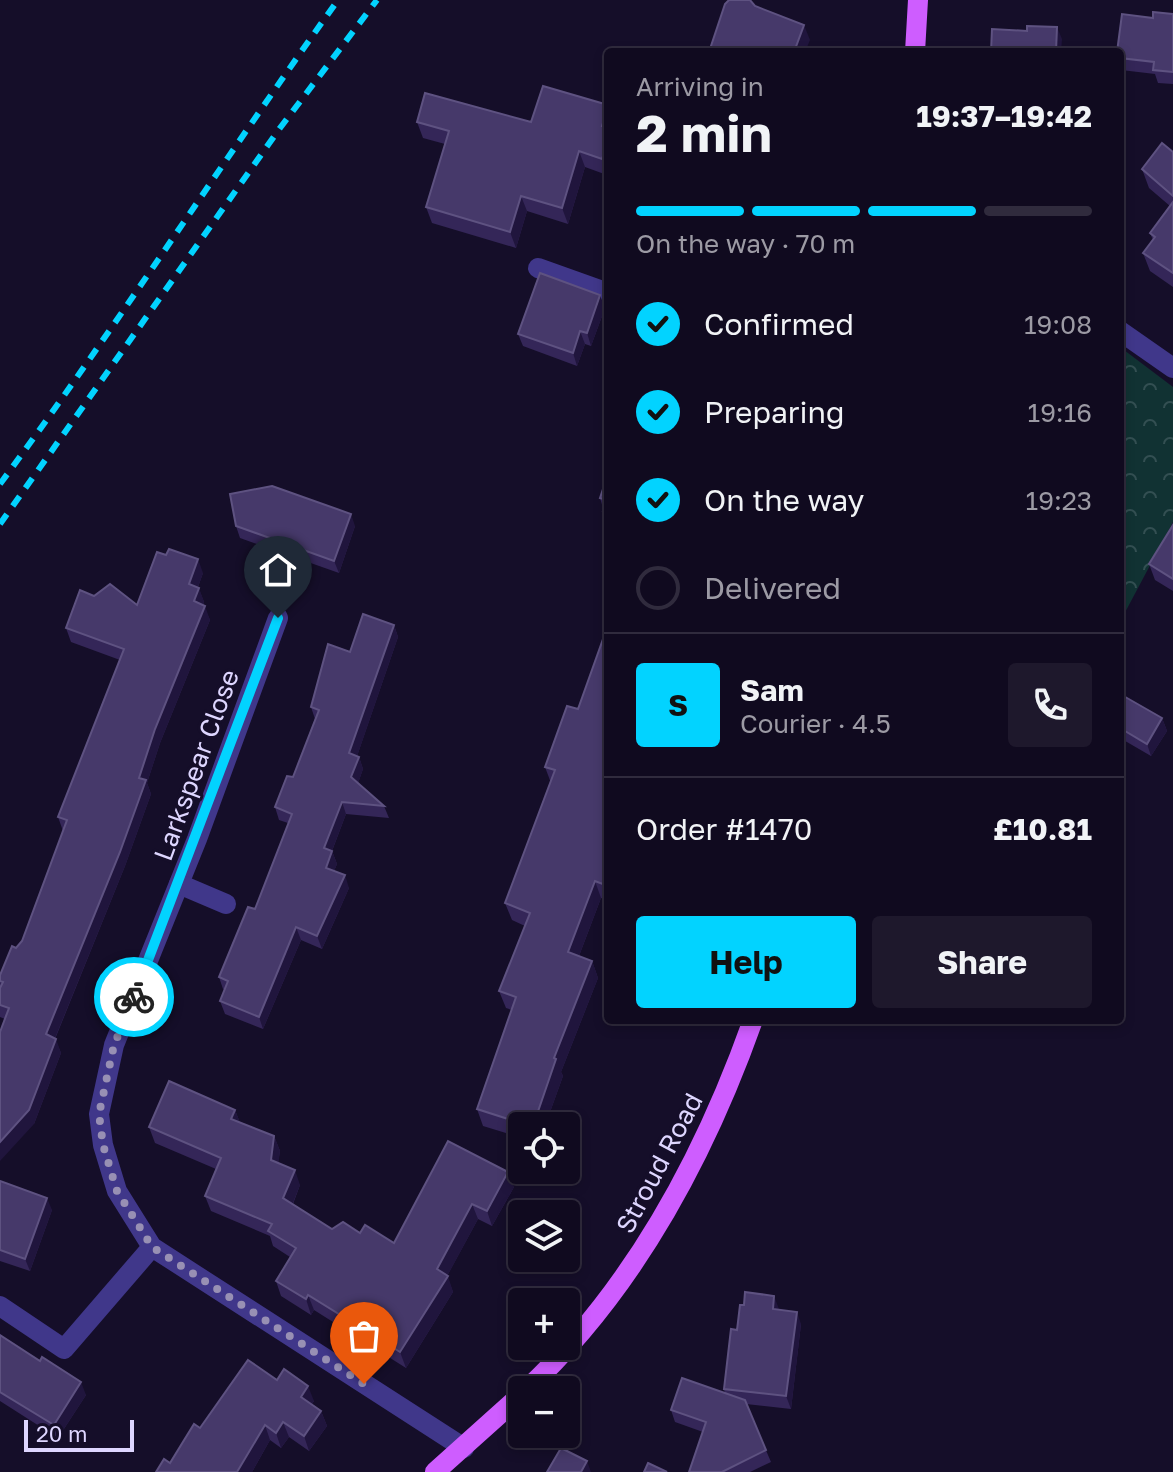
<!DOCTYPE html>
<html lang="en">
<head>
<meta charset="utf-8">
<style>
  :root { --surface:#100a1f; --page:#1e182c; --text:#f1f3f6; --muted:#9c9aa4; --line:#302b3d; --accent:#02d3ff }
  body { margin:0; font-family:"Golos Text",sans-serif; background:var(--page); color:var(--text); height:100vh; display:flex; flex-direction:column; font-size:30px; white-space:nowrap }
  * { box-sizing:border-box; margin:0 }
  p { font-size:26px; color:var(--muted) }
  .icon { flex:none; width:44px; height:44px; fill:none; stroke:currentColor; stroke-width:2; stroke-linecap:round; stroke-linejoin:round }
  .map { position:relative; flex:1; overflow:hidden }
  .panel { position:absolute; left:604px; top:48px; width:520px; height:976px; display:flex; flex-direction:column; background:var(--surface); border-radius:8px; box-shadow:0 4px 12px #0003,0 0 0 2px var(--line) }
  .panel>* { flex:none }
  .controls { position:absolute; left:508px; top:1112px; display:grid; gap:16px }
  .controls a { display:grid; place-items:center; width:72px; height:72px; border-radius:8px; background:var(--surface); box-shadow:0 4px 12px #0003,0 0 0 2px var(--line); font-size:40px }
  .scale { position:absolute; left:24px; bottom:20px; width:110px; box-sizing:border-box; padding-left:8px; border:4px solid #ded6ff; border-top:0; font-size:22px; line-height:28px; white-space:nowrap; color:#ded6ff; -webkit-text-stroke:6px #150e29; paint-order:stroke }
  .pin { position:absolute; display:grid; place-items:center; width:68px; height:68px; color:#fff; margin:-82px -34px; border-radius:50% 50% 50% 0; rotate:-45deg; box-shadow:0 0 8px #0007 }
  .pin .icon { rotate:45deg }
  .courier { position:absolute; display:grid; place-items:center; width:80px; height:80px; margin:-40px; border:6px solid #02d3ff; border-radius:50%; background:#fff; color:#222; box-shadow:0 2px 10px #0007 }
  .head em { font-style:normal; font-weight:700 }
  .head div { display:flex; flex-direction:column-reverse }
  .head { display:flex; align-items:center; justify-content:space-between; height:136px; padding:0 32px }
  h1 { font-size:52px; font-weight:700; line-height:60px }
  .bar { display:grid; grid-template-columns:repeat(4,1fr); gap:12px 8px; align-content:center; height:96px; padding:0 32px }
  .bar i { height:10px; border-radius:6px; background:var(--line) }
  .bar .selected { background:var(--accent) }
  .bar p { grid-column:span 4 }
  .line { display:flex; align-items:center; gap:20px; padding:0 32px; border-top:2px solid var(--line) }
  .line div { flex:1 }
  .round { display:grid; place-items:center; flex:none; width:84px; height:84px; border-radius:8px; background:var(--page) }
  ol { padding:0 32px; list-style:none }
  li { display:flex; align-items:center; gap:24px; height:88px }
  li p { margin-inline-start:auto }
  li .icon { padding:8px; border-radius:50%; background:var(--accent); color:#111; stroke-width:4 }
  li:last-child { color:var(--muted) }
  li i { width:44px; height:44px; border:4px solid var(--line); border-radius:50% }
  .cta { display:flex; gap:16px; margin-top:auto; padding:16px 32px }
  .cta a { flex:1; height:92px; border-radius:8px; background:var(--accent); color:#111; font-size:32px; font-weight:700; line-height:92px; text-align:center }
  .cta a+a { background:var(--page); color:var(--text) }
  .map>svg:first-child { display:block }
</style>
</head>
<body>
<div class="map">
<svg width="1173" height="1472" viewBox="0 0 1173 1472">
  <defs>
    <pattern id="park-crowns" width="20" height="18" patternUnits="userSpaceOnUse" patternTransform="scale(2)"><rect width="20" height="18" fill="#113233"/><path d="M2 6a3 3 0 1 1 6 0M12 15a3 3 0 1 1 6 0" fill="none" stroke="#334f52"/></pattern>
  </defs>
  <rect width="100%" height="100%" fill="#150e29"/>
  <polygon fill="url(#park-crowns)" points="1120,347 1173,387 1173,522 1122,618"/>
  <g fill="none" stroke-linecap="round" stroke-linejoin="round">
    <g stroke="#40378a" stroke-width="20">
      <polyline points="538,268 608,293"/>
      <polyline points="1120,331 1173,368"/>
      <polyline points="278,618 197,839 114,1045 99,1114 103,1145 117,1191 152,1247 464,1448"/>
      <polyline points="179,884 226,904"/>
      <polyline points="0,1306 64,1349 152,1247"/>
    </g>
    <g stroke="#ce5dff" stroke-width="20">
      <polyline points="915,52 918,0"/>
      <path d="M526,1390C634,1289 704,1158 753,1020"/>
      <polyline points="435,1472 522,1394"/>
    </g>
    <g stroke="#02d3ff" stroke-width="6" stroke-dasharray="12 10" stroke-linecap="butt">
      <path d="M0,484C117,326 223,160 338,0"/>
      <polyline points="0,524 280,128 377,0"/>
    </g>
  </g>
  <g fill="#342658">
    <polygon points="1173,14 1173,84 1158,83 1155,74 1121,70 1120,67 1120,52 1153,18"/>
    <polygon points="608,105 608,172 607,175 585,167 568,224 527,211 516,248 432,223 426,207 445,144 423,138 417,122 531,122"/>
    <polygon points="1173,152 1173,287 1150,271 1143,253 1153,240 1150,233 1170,206 1149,188 1142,169"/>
    <polygon points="605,308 591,346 585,344 577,366 523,346 518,334"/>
    <polygon points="608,474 608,524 600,498"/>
    <polygon points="1173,525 1173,591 1155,580 1149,564"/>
    <polygon points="236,526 355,526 339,573 240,538"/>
    <polygon points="203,573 198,587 204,602 203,605 210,620 160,743 147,783 151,794 125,866 55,1039 61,1053 34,1124 5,1019 0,1017 0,975 22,941 63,831 58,817 120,660 71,642 66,628 94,596 137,605"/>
    <polygon points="394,625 398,637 357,756 359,757 363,769 358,783 384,806 389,818 346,814 332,851 337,864 334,871 349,888 322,949 301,940 263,1029 225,1014 220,1001 225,990 223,989 219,977 255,909 288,823 279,820 275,807 293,777 315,719 311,707 350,652"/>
    <polygon points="608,625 608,901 601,898 579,956 592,961 598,978 561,1072 563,1076 545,1126 522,1126 522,1138 483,1126 477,1109 512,1010 506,1008 499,991 525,926 512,920 505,903 551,783 545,767 578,709"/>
    <polygon points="1120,694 1162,718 1167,731 1151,756 1120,738"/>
    <polygon points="235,1110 240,1123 274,1136 280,1151 278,1163 300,1185 293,1204 332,1229 360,1233 394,1243 448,1141 514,1187 492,1226 478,1219 447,1276 453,1292 406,1368 314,1310 311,1315 281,1296 276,1281 290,1257 273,1246 270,1236 211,1211 205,1196 216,1169 155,1143 149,1127"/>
    <polygon points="0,1181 52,1210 30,1271 0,1261"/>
    <polygon points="779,1309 801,1324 791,1409 746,1404 771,1462 750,1472 689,1472 703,1432 675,1422 671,1410 725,1394 724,1389 737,1330"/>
    <polygon points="0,1335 86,1395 58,1438 0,1401"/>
    <polygon points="277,1380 314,1401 312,1404 321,1411 327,1426 309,1451 289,1437 281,1448 270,1440 252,1472 156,1472 170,1463"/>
  </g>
  <g fill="#20153d">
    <polygon points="804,25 810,40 805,52 794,52"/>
    <polygon points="1057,27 1062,39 1061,52 1056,52"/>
    <polygon points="608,107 608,139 602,126"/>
    <polygon points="608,140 608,172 607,175 602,159"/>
    <polygon points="579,151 585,167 568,224 562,208"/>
    <polygon points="521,196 527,211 516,248 510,232"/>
    <polygon points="600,295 605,308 591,346 587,333"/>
    <polygon points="580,331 585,344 577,366 573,353"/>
    <polygon points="351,514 355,526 339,573 334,561"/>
    <polygon points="198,559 203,573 194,598 189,584"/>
    <polygon points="199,588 204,602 199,615 194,601"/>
    <polygon points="205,606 210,620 160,743 147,783 151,794 125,866 51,1048 46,1034 155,729"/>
    <polygon points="394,625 398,637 354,765 349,753"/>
    <polygon points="1162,718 1167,731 1151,756 1147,744"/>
    <polygon points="359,757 363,769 356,789 351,777"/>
    <polygon points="342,802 346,814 328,861 324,848"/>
    <polygon points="332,851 337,864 330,880 326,868"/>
    <polygon points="345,875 349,888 322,949 317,936"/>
    <polygon points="595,881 601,898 574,969 568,952"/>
    <polygon points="296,927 301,940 263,1029 259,1017"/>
    <polygon points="592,961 598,978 561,1072 563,1076 545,1126 533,1126 554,1058"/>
    <polygon points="56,1039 61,1053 34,1124 0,1161 0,1142"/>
    <polygon points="235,1110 241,1125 231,1119"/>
    <polygon points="274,1136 280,1151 277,1176 271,1160"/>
    <polygon points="295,1170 300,1185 289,1213 283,1198"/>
    <polygon points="508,1172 514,1187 492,1226 487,1211"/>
    <polygon points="47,1198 52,1210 30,1271 25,1259"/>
    <polygon points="472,1204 478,1219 444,1282 448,1276 453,1292 406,1368 400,1352 437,1269"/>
    <polygon points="308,1295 314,1310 311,1315 306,1299"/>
    <polygon points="774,1296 779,1309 777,1321 773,1309"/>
    <polygon points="797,1312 801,1324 791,1409 786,1396"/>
    <polygon points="81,1382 86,1395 58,1438 54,1425"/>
    <polygon points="308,1386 314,1401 306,1412 301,1397"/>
    <polygon points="321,1411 327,1426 309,1451 304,1436"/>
    <polygon points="283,1422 289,1437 281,1448 276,1433"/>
    <polygon points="265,1425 270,1440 252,1472 237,1472"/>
    <polygon points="587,1461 591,1472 581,1472"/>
  </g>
  <g fill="#46396a" stroke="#5e5281" stroke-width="2">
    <polygon points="729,0 750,0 755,6 804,25 794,52 709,52 725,4"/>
    <polygon points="1153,12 1173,14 1173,72 1153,70 1154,62 1120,58 1120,52 1117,52 1122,14 1153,18"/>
    <polygon points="1027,26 1057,27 1056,52 986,52 991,52 992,29 1027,31"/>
    <polygon points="543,86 608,105 602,126 608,128 608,140 602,159 579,151 562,208 521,196 510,232 426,207 449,131 417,122 425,93 531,122"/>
    <polygon points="1162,143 1173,152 1173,196 1142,169"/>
    <polygon points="1173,202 1173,273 1143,253 1155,237 1150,233"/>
    <polygon points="540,273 600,295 587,333 580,331 573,353 518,334"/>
    <polygon points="608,474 608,513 603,511 607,500 600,498"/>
    <polygon points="272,486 351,514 334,561 236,526 230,494"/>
    <polygon points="1173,525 1173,579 1149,564"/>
    <polygon points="169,549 198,559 189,584 199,588 194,601 205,606 155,729 139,778 146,780 120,852 46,1034 56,1039 29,1110 0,1142 0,1032 9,1008 0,1005 0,988 3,982 0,981 0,975 12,946 16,948 22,941 67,820 58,817 124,649 66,628 80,590 94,596 110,584 137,605 157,552 166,555"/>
    <polygon points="363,614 394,625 349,753 359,757 351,777 384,806 342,802 324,848 332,851 326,868 345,875 317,936 296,927 259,1017 220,1001 228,981 219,977 248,907 255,909 292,814 275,807 287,776 293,777 319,710 311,707 328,644 350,652"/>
    <polygon points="608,625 608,845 605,854 608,855 608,886 595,881 568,952 592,961 554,1058 556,1059 533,1126 530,1126 477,1109 516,997 499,991 530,913 505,903 555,770 545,767 567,706 578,709"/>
    <polygon points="1120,694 1162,718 1147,744 1120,728"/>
    <polygon points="169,1081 235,1110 231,1119 274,1136 271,1160 295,1170 283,1198 332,1229 343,1222 360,1233 365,1225 394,1243 448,1141 508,1172 487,1211 472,1204 437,1269 448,1276 400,1352 308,1295 306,1299 276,1281 296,1248 268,1231 272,1224 205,1196 221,1158 149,1127"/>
    <polygon points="0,1181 47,1198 25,1259 0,1250"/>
    <polygon points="745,1292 774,1296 773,1309 797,1312 786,1396 724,1389 731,1329 737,1330 740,1305 744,1305"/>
    <polygon points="0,1335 40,1361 42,1357 81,1382 54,1425 0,1392"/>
    <polygon points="248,1360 277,1380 284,1369 308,1386 301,1397 321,1411 304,1436 283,1422 276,1433 265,1425 237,1472 156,1472 164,1459 170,1463 194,1424 200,1428"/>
    <polygon points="682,1378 745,1400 766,1450 722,1472 689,1472 706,1422 671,1410"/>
    <polygon points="561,1448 587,1461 581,1472 547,1472"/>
    <polygon points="648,1463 667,1472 644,1472"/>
  </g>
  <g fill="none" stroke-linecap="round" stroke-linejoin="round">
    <polyline stroke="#9890b4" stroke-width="8" stroke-dasharray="0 14.4" points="134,997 114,1045 99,1114 103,1145 117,1191 152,1247 364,1384"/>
    <polyline stroke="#02d3ff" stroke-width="10" points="134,997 278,618"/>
  </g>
  <g text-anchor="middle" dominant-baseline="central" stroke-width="6" stroke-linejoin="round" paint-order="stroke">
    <g font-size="26" fill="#ded6ff" stroke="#150e29">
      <text transform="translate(196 765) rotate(-70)">Larkspear Close</text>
      <text transform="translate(659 1163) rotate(-62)">Stroud Road</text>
    </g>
  </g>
</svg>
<div class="controls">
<a><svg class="icon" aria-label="locate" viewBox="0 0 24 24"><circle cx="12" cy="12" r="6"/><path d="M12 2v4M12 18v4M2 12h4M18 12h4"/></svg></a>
<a><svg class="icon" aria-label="layers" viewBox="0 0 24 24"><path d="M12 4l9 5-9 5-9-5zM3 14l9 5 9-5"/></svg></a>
<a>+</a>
<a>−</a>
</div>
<div class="scale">20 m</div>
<div class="pin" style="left:364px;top:1384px;background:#ea580c"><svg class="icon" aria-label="bag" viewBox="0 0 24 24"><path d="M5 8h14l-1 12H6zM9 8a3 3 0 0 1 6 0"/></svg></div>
<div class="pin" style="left:278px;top:618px;background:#1f2937"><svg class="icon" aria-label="home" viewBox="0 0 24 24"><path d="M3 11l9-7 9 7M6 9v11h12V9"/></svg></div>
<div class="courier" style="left:134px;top:997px"><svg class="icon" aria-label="bike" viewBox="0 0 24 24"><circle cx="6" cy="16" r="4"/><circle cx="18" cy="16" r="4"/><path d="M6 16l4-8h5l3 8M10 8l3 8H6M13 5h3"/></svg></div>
<section class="panel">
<div class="head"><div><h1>2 min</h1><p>Arriving in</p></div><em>19:37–19:42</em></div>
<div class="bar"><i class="selected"></i><i class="selected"></i><i class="selected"></i><i></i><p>On the way · 70 m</p></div>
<ol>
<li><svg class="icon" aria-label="check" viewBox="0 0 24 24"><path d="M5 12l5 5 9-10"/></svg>Confirmed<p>19:08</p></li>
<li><svg class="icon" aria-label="check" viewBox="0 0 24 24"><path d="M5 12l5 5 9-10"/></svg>Preparing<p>19:16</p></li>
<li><svg class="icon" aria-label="check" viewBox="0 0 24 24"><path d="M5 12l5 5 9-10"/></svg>On the way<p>19:23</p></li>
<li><i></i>Delivered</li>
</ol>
<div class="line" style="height:144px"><b class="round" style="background:var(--accent);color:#111">S</b><div><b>Sam</b><p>Courier · 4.5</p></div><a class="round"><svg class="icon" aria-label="phone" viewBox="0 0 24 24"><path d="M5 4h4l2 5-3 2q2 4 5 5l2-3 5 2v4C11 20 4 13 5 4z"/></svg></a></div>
<div class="line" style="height:104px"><div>Order #1470</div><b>£10.81</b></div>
<div class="cta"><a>Help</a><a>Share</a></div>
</section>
</div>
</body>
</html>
